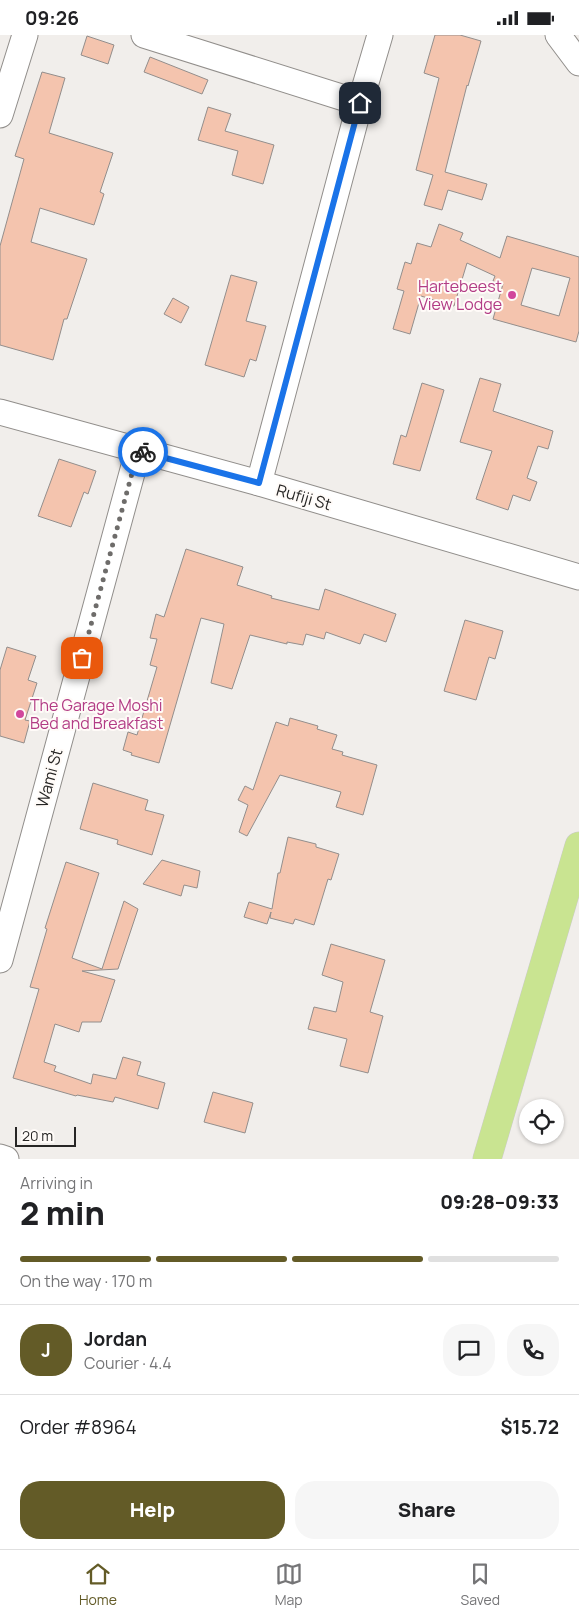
<!DOCTYPE html>
<html lang="en">
<head>
<meta charset="utf-8">
<style>
  :root { --surface:#fff; --page:#f6f6f6; --text:#202124; --muted:#757577; --line:#e0e0e0; --accent:#635b27 }
  body { margin:0; font-family:Manrope,sans-serif; background:var(--page); color:var(--text); height:100vh; display:flex; flex-direction:column; font-size:19px; white-space:nowrap }
  * { box-sizing:border-box; margin:0 }
  p { font-size:16px; color:var(--muted) }
  .icon { flex:none; width:28px; height:28px; fill:none; stroke:currentColor; stroke-width:2; stroke-linecap:round; stroke-linejoin:round }
  .map { position:relative; height:1124px; overflow:hidden }
  .drawer { display:flex; flex-direction:column; background:var(--surface); flex:1 }
  .drawer>* { flex:none }
  .buttons { position:absolute; left:519px; top:1064px; display:grid; gap:10px }
  .buttons a { display:grid; place-items:center; width:45px; height:45px; border-radius:50%; background:var(--surface); box-shadow:0 1px 4px #0004; font-size:25px }
  .scale { position:absolute; left:15px; bottom:12px; width:61px; box-sizing:border-box; padding-left:5px; border:2px solid #272625; border-top:0; font-size:14px; line-height:18px; white-space:nowrap; color:#272625; -webkit-text-stroke:4px #fffbf8; paint-order:stroke }
  .pin { position:absolute; display:grid; place-items:center; width:42px; height:42px; color:#fff; margin:-21px; border-radius:10px; box-shadow:0 2px 8px #0006 }
  .courier { position:absolute; display:grid; place-items:center; width:50px; height:50px; margin:-25px; border:4px solid #1a73e8; border-radius:50%; background:#fff; color:#222; box-shadow:0 1px 6px #0007 }
  .head em { font-style:normal; font-weight:800 }
  .head div { display:flex; flex-direction:column-reverse }
  .head { display:flex; align-items:center; justify-content:space-between; height:85px; padding:0 20px }
  h1 { font-size:32px; font-weight:800; line-height:38px }
  .bar { display:grid; grid-template-columns:repeat(4,1fr); gap:8px 5px; align-content:center; height:60px; padding:0 20px }
  .bar i { height:6px; border-radius:4px; background:var(--line) }
  .bar .current { background:var(--accent) }
  .bar p { grid-column:span 4 }
  .line { display:flex; align-items:center; gap:12px; padding:0 20px; border-top:1px solid var(--line) }
  .line div { flex:1 }
  .round { display:grid; place-items:center; flex:none; width:52px; height:52px; border-radius:20px; background:var(--page) }
  .button { display:flex; gap:10px; margin-top:auto; padding:10px 20px }
  .button a { flex:1; height:58px; border-radius:20px; background:var(--accent); color:#fff; font-size:20px; font-weight:800; line-height:58px; text-align:center }
  .button a+a { background:var(--page); color:var(--text) }
  .status { display:flex; justify-content:space-between; align-items:center; height:35px; padding:0 25px; background:var(--surface); direction:ltr }
  .status svg { height:14px; fill:currentColor }
  .menu { display:flex; justify-content:space-around; align-items:center; height:70px; border-top:1px solid var(--line); background:var(--surface); font-size:14px; color:var(--muted) }
  .menu a { display:grid; justify-items:center; gap:2px }
  .menu .current { color:var(--accent) }
  .map>svg:first-child { display:block }
</style>
</head>
<body>
<div class="status"><b>09:26</b><svg viewBox="0 0 49 12"><path d="M0 12V9h3v3zM5 12V6h3v6zM10 12V3h3v9zM15 12V0h3v12zM26 1h20v11H26zM47 4h2v5h-2z"/></svg></div>
<div class="map">
<svg width="579" height="1124" viewBox="0 0 579 1124">
  <rect width="100%" height="100%" fill="#f1eeeb"/>
  <g fill="#f4c4ae" stroke="#938e8c" fill-rule="evenodd">
    <polygon points="435,0 460,0 481,6 468,51 467,50 445,137 487,149 482,165 448,155 442,175 424,170 433,140 416,135 439,43 424,38"/>
    <polygon points="87,1 114,10 108,29 81,20"/>
    <polygon points="150,22 208,45 202,59 144,37"/>
    <polygon points="42,37 65,43 49,98 113,118 100,157 104,159 94,190 40,173 31,207 87,224 67,284 64,284 53,325 0,310 0,211 24,124 15,121"/>
    <polygon points="208,72 231,79 225,96 274,110 263,149 232,140 238,116 198,105"/>
    <path d="M439,189L463,198L460,205L500,223L507,201L579,222V296L576,307L493,284L503,249L493,246L495,241L467,228L454,271L421,261L410,299L393,294L404,256L397,254L405,227L411,229L417,208L431,212ZM532,233L570,243L559,281L521,270Z"/>
    <polygon points="231,240 257,247 246,286 266,291 256,326 250,324 244,342 205,330"/>
    <polygon points="173,263 189,272 181,288 164,279"/>
    <polygon points="480,343 501,349 493,376 553,396 548,414 538,411 527,443 537,447 530,466 513,460 508,475 476,464 492,416 460,407"/>
    <polygon points="422,348 444,355 420,436 393,429 401,400 406,402"/>
    <polygon points="59,424 96,436 88,459 84,457 71,492 38,481"/>
    <polygon points="186,514 243,532 237,550 272,561 271,563 319,575 325,554 396,579 386,607 364,599 360,609 326,597 324,604 306,599 303,610 287,607 287,609 250,600 232,654 211,648 224,589 201,583 159,728 131,720 132,718 123,715 128,697 137,700 157,632 150,630 157,604 150,603 156,579 164,582"/>
    <polygon points="465,585 503,596 495,624 489,622 476,665 444,656"/>
    <polygon points="7,612 36,621 28,645 37,648 25,685 30,686 24,708 0,701 0,635"/>
    <polygon points="290,683 318,691 317,694 337,700 332,714 343,717 342,720 377,730 363,780 336,772 341,757 280,740 247,801 239,797 248,770 238,765 245,751 253,755 276,687 288,691"/>
    <polygon points="93,748 148,765 145,775 164,780 152,820 117,809 118,805 80,794"/>
    <polygon points="288,802 316,809 316,812 339,819 331,845 328,844 314,890 295,884 293,889 270,883 271,877 267,889 244,882 249,867 272,874 278,838 280,838"/>
    <polygon points="162,825 200,836 197,853 184,850 181,861 143,849"/>
    <polygon points="66,827 99,838 72,923 102,934 124,866 138,874 118,934 82,936 115,945 101,987 82,987 79,997 55,989 44,1027 56,1031 54,1036 91,1049 93,1039 116,1044 123,1022 141,1027 137,1040 165,1048 158,1074 115,1062 113,1067 77,1060 76,1061 13,1043 39,954 30,952 47,894 45,893"/>
    <polygon points="331,909 385,925 370,977 383,981 368,1038 340,1031 347,1004 308,994 314,972 336,977 343,947 322,940"/>
    <polygon points="213,1057 253,1068 245,1098 204,1087"/>
  </g>
  <g fill="none" stroke-linecap="round" stroke-linejoin="round">
    <g stroke="#918e8b" stroke-width="27">
      <g id="minor">
        <polyline points="144,0 360,68"/>
        <polyline points="558,0 579,28"/>
        <polyline points="0,80 25,0"/>
        <polyline points="0,377 259,448 579,542"/>
        <polyline points="259,448 360,68 380,0"/>
        <polyline points="0,925 138,416"/>
        <polyline points="0,1122 6,1124"/>
      </g>
    </g>
    <g stroke="#cbcbcb" stroke-width="29">
      <polyline id="highway" points="487,1124 579,811"/>
    </g>
    <use href="#minor" stroke="#fff" stroke-width="25"/>
    <use href="#highway" stroke="#c9e491" stroke-width="28"/>
  </g>
  <g fill="none" stroke-linecap="round" stroke-linejoin="round">
    <polyline stroke="#6e6c6a" stroke-width="5" stroke-dasharray="0 9" points="82,623 138,416 143,417"/>
    <polyline stroke="#1a73e8" stroke-width="6" points="143,417 259,448 360,68"/>
  </g>
  <g fill="#d1479c" stroke="#fffbf8" stroke-width="2">
    <circle cx="512" cy="260" r="5"/>
    <circle cx="20" cy="679" r="5"/>
  </g>
  <g text-anchor="middle" dominant-baseline="central" stroke-width="4" stroke-linejoin="round" paint-order="stroke">
    <g font-size="16" fill="#b23c85" stroke="#fffbf8" text-anchor="end">
      <text x="502" y="251">Hartebeest<tspan x="502" dy="18">View Lodge</tspan></text>
      <text x="30" y="670" text-anchor="start">The Garage Moshi<tspan x="30" dy="18">Bed and Breakfast</tspan></text>
    </g>
    <g font-size="16" fill="#272625" stroke="#fffbf8">
      <text transform="translate(304 462) rotate(16)">Rufiji St</text>
      <text transform="translate(49 743) rotate(-75)">Wami St</text>
    </g>
  </g>
</svg>
<div class="buttons">
<a><svg class="icon" aria-label="locate" viewBox="0 0 24 24"><circle cx="12" cy="12" r="6"/><path d="M12 2v4M12 18v4M2 12h4M18 12h4"/></svg></a>
</div>
<div class="scale">20 m</div>
<div class="pin" style="left:82px;top:623px;background:#ea580c"><svg class="icon" aria-label="bag" viewBox="0 0 24 24"><path d="M5 8h14l-1 12H6zM9 8a3 3 0 0 1 6 0"/></svg></div>
<div class="pin" style="left:360px;top:68px;background:#1f2937"><svg class="icon" aria-label="home" viewBox="0 0 24 24"><path d="M3 11l9-7 9 7M6 9v11h12V9"/></svg></div>
<div class="courier" style="left:143px;top:417px"><svg class="icon" aria-label="bike" viewBox="0 0 24 24"><circle cx="6" cy="16" r="4"/><circle cx="18" cy="16" r="4"/><path d="M6 16l4-8h5l3 8M10 8l3 8H6M13 5h3"/></svg></div>
</div>
<section class="drawer">
<div class="head"><div><h1>2 min</h1><p>Arriving in</p></div><em>09:28–09:33</em></div>
<div class="bar"><i class="current"></i><i class="current"></i><i class="current"></i><i></i><p>On the way · 170 m</p></div>
<div class="line" style="height:90px"><b class="round" style="background:var(--accent);color:#fff">J</b><div><b>Jordan</b><p>Courier · 4.4</p></div><a class="round"><svg class="icon" aria-label="chat" viewBox="0 0 24 24"><path d="M4 5h16v11H9l-5 4z"/></svg></a><a class="round"><svg class="icon" aria-label="phone" viewBox="0 0 24 24"><path d="M5 4h4l2 5-3 2q2 4 5 5l2-3 5 2v4C11 20 4 13 5 4z"/></svg></a></div>
<div class="line" style="height:65px"><div>Order #8964</div><b>$15.72</b></div>
<div class="button"><a>Help</a><a>Share</a></div>
</section>
<nav class="menu">
<a class="current"><svg class="icon" aria-label="home" viewBox="0 0 24 24"><path d="M3 11l9-7 9 7M6 9v11h12V9"/></svg>Home</a>
<a><svg class="icon" aria-label="map" viewBox="0 0 24 24"><path d="M3 6l6-2 6 2 6-2v14l-6 2-6-2-6 2zM9 4v14M15 6v14"/></svg>Map</a>
<a><svg class="icon" aria-label="saved" viewBox="0 0 24 24"><path d="M7 4h10v16l-5-4-5 4z"/></svg>Saved</a>
</nav>
</body>
</html>
